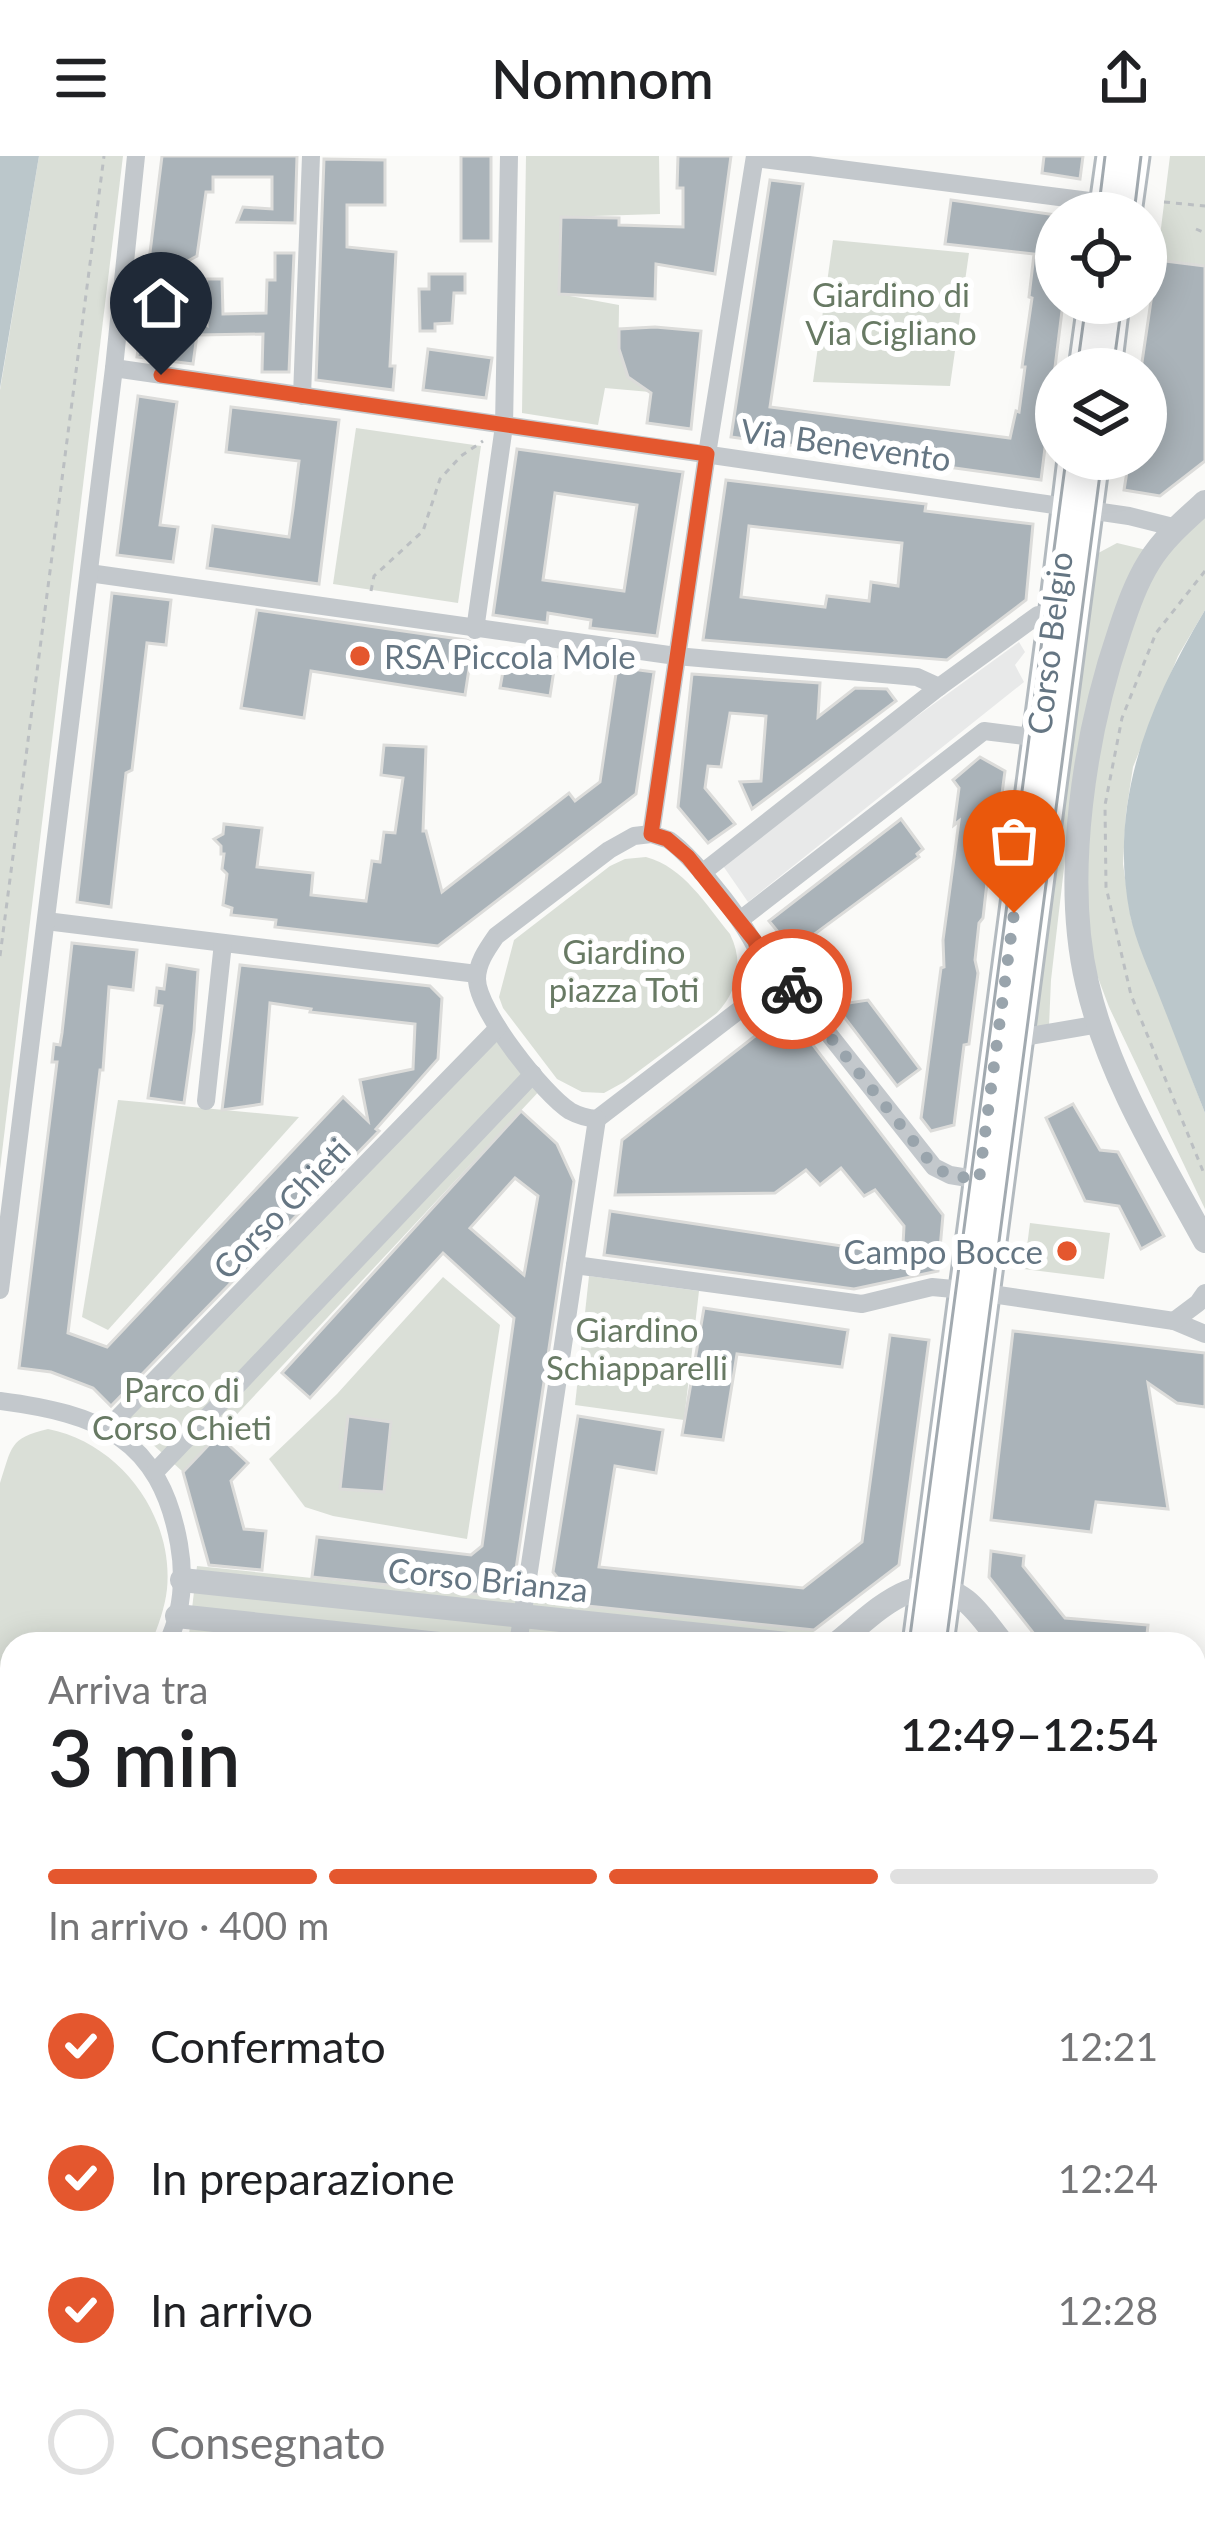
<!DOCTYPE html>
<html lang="it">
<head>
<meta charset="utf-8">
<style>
  :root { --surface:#fff; --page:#f2f2f2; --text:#202124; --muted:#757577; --line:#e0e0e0; --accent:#e4572e }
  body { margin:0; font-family:Lato,sans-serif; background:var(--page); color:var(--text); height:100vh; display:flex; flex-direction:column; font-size:45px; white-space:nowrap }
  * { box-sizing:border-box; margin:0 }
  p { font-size:39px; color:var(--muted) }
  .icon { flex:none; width:66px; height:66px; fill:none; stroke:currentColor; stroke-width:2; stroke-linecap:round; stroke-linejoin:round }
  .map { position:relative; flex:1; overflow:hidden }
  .side { position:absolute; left:0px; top:1476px; width:1206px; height:903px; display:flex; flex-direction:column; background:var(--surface); border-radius:36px 36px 0 0; box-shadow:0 6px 30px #0003 }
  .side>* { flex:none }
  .fabs { position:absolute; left:1035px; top:36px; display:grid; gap:24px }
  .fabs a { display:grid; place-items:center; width:132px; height:132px; border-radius:50%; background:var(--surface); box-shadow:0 6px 30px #0003; font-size:60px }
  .pin { position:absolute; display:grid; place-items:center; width:102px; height:102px; color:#fff; margin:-123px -51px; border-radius:50% 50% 50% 0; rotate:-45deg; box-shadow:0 0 12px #0007 }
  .pin .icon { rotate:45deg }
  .courier { position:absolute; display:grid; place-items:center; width:120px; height:120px; margin:-60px; border:9px solid #e4572e; border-radius:50%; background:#fff; color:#222; box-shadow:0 3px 15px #0007 }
  .headline em { font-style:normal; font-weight:600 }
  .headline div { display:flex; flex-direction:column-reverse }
  .headline { display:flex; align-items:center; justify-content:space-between; height:204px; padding:0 48px }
  h1 { font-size:78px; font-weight:600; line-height:90px }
  .bar { display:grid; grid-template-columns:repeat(4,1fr); gap:18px 12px; align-content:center; height:144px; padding:0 48px }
  .bar i { height:15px; border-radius:9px; background:var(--line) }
  .bar .active { background:var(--accent) }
  .bar p { grid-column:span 4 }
  ol { padding:0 48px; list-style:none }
  li { display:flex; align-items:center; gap:36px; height:132px }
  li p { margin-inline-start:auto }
  li .icon { padding:12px; border-radius:50%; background:var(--accent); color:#fff; stroke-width:4 }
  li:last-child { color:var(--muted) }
  li i { width:66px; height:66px; border:6px solid var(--line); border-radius:50% }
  header { display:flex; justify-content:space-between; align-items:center; height:156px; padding:0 48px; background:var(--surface); font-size:54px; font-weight:600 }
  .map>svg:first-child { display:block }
</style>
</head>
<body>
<header><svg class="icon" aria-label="menu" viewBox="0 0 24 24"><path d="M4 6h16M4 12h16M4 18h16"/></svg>Nomnom<svg class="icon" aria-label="share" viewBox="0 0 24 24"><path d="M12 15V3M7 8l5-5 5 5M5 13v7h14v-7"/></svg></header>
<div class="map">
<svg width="1205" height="2377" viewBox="0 0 1205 2377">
  <rect width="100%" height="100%" fill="#fafaf8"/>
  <g fill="#e8e9e9">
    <polygon points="1019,486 1025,496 1015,509 1024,526 748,746 719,704"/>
    <polygon points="0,1810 12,1811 12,1999 0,1997"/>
  </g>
  <g fill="#dadfd7">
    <polygon points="39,0 123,0 0,1013 0,234"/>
    <path d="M526,0H659L660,58L561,61L559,138L619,149C619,190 613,211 650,236L605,232L598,269L522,257Z"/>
    <polygon points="1170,0 1205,0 1205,110 1157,104"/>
    <polygon points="833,84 969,97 950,230 813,226"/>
    <polygon points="356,272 481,290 458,447 333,428"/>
    <polygon points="1205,351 1205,454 1178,500 1133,611 1126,657 1123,708 1131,763 1205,957 1205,1053 1109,851 1079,771 1069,669 1051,824 1049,870 1027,871 1089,402 1117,387 1159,397"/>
    <path d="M646,701C684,711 706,749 730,778C744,806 738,835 717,857L624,926L604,937L582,936L557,923L503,852L499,841L514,784L610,710L625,703Z"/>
    <polygon points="498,872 543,931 183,1316 116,1255"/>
    <polygon points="118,944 299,961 108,1174 82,1161"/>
    <polygon points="1030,1067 1110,1077 1104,1123 1024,1113"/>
    <polygon points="589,1120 699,1135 684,1264 575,1249"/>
    <polygon points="443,1121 500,1169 467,1383 333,1360 305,1351 269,1303 337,1238"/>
    <path d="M48,1273C120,1287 174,1360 167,1433C165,1452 158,1470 151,1488H12V1587L0,1583V1327C12,1291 9,1282 48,1273Z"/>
    <polygon points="197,1410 814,1474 812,1488 188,1487"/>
    <polygon points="1194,1698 1205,1699 1205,1933 1194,1933"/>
  </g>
  <g fill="#bbc7cb">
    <polygon points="0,0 39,0 0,232"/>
    <path d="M1205,454V957C1189,917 1174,877 1158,837C1148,812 1136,786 1130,759C1108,646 1148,550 1205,454Z"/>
  </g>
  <g fill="#aab3b9" stroke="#dcdcda" stroke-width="3" fill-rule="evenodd">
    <polygon points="162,0 297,0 295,67 237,66 243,51 272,53 272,21 213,21 213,36 206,36 197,100 173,113 171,139 207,169 206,123 222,123 223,158 266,157 267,124 275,124 275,97 294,97 289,216 262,216 263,178 197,179 193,208 137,201"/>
    <rect x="461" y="0" width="30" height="85"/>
    <polygon points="678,0 731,0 715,118 656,108 655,143 559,138 561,61 619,62 619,69 683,71 683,32 677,32"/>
    <polygon points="1044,0 1083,0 1080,23 1042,17"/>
    <polygon points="324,3 385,4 385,49 347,49 347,91 396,96 390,210 395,210 393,234 316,224"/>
    <polygon points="770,24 803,28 770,251 1010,282 1016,255 1019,256 1025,211 1022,211 1032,142 1029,141 1034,98 945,88 951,44 1056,59 1056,147 1063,147 1041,324 731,281"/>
    <polygon points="1157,104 1205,110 1205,305 1160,340 1124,334 1129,303 1146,303 1146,213 1141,213"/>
    <polygon points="429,118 465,118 465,137 454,137 452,167 435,168 435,175 420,175 419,133 429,133"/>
    <polygon points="655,171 701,175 691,273 647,267 651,237 628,221 619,193 619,173"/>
    <polygon points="428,193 492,202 486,242 423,234"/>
    <polygon points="138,240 177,246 160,369 178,371 173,406 117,399"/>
    <polygon points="231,251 339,264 319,428 207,412 213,370 289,381 293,353 299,305 226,296"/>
    <path d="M517,293L683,316L657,480L590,472L591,464L548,457L547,467L493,459ZM555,337L637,349L624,435L543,424Z"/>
    <path d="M726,324L926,348L925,355L1033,368L1026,444L947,504L703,484ZM749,370L902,387L898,430L871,426L869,445L827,440L825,451L741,441Z"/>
    <polygon points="112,437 171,444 166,489 147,487 132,614 126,617 111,751 77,746"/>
    <polygon points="257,454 466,484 473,487 465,539 311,515 304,562 241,552"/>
    <polygon points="507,493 556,501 550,540 500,532"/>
    <polygon points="617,511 654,516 636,638 438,790 275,771 276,764 231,759 232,752 223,749 227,718 222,713 224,698 221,698 221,690 214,683 223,678 224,668 262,672 257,711 313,717 311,739 366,745 372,705 380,706 384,676 395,677 403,622 381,619 384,589 426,591 423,675 426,675 442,736 569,637 575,645 600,626"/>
    <polygon points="692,518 820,527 818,561 855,532 887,533 896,545 752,653 740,626 761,625 766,560 730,557 721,611 708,610 705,632 735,668 708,687 678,651"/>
    <polygon points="980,601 1005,615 996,683 992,683 983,762 979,767 975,804 978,817 969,888 964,889 954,969 931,975 921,962 941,812 944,811 943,784 959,665 954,669 959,632 953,624"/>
    <polygon points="901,663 923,693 917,698 919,701 793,794 769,765"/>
    <polygon points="72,787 137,794 133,834 109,831 103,914 100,914 68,1177 107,1191 343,941 368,965 360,924 413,913 415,868 310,856 311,853 270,847 262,948 222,954 240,809 430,830 442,842 438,903 376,973 379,975 111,1250 93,1232 51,1216 19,1212 57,906 52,906 54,888 60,889 62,877"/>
    <polygon points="167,809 198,814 194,875 184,947 148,942 162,850 155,849 157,832 164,833"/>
    <polygon points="868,844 920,913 897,930 835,849"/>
    <polygon points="787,855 943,1059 938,1115 854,1133 604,1099 610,1055 888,1097 903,1089 904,1070 875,1034 864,1040 841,1012 820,1029 806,1014 775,1037 615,1039 622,984"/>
    <polygon points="1073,948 1100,994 1118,996 1164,1080 1141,1093 1119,1050 1085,1045 1046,962"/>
    <path d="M521,955L557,988L574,1025L516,1413L485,1439L312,1421L317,1381L471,1399L482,1390L514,1162L443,1097L310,1242L282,1217ZM515,1022L538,1040L524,1119L470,1072Z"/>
    <polygon points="704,1152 848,1174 842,1211 737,1198 723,1284 682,1279"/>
    <polygon points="1013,1175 1205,1197 1205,1251 1177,1247 1148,1227 1168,1353 1096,1346 1091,1376 991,1364"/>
    <polygon points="890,1179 929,1184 899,1409 814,1474 578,1449 553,1416 578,1260 663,1274 656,1317 615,1310 599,1411 803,1432 862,1386"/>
    <polygon points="348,1260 391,1266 384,1336 340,1333"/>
    <polygon points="218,1279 248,1307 231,1325 244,1373 266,1375 262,1414 209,1409 183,1316"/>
    <polygon points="991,1395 1024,1400 1023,1410 1065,1462 1148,1469 1146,1488 1042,1488 989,1421"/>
  </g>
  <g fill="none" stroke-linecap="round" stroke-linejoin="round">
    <g stroke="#b3babf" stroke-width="33">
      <g id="secondary">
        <polyline points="1103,57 1111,0"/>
        <polyline points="1127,57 1135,0"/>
        <polyline points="1083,213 1092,147"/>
        <polyline points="1107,213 1115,147"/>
        <polyline points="917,1488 1053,461 1072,303"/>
        <polyline points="939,1488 1095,303"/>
        <polyline points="799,2377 801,2367"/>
        <polyline points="822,2377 823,2367"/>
      </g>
    </g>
    <g stroke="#bbbfc2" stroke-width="3" stroke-dasharray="6 6" stroke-linecap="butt">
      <polyline points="1164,46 1205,50"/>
      <polyline points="1196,73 1205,77"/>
      <polyline points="1205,415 1156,477 1122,562 1105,649 1106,731 1131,839 1205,1020"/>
      <polyline points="371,435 374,420 423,375 440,323 461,300 483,285"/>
      <polyline points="0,800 104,0"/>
    </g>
    <polyline stroke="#c3c8cc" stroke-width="9" points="1194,1679 1205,1679"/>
    <g stroke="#c3c8cc" stroke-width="18">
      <polyline points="755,2 1113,48"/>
      <polyline points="114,212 1129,360 1177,372"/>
      <polyline points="302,240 311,0"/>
      <polyline points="89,417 676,500 917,521 939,531"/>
      <polyline points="475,474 504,270 509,0"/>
      <path d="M651,678C657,680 664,682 669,684C693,700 761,783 762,811C762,827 751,840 742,852L597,963C588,962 579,960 570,955C544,939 477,854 477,823C477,807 487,793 496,780L609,694L634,680Z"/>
      <polyline points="651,678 707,298 755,0"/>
      <polyline points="702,717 939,531 1038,459 1062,463"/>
      <polyline points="740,764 984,575 1048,583"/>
      <polyline points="46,765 477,818"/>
      <polyline points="762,811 784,825 801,843 934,1011 950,1019 986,1025"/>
      <polyline points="1013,883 1100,868"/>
      <polyline points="206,945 223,787"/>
      <polyline points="575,1109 862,1148 932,1131 964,1134 1174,1165 1205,1178"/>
      <polyline points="0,1134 114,212 136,0"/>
      <polyline points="1174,1165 1198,1147 1205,1137"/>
      <path d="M0,1245C99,1258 160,1281 179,1388C185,1422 182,1457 167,1488"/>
      <polyline points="107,1273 498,872"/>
      <polyline points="155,1316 533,918"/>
      <polyline points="518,1488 597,963"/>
      <polyline points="0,1609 12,1608"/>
      <polyline points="0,2025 12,2026"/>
      <polyline points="0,2265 12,2263"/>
      <polyline points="1194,2267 1205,2268"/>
      <polyline points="387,2377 389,2367"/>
      <polyline points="570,2377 571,2367"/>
      <polyline points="1050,2377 1051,2367"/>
    </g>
    <g stroke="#c3c8cc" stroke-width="24">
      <path d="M1205,346C1185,364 1163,383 1149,406C1136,427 1128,450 1120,474C1085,576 1062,720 1087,827C1108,919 1160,1003 1205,1085"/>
      <polyline points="182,1424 787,1488"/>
      <polyline points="177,1460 439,1488"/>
      <path d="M836,1488C874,1458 917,1407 966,1445C980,1456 991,1474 1003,1488"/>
      <polyline points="1194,1534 1205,1535"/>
      <polyline points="1194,1572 1205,1574"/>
    </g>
    <use href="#secondary" stroke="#fff" stroke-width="27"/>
    <g stroke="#a2aab0" stroke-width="3">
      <polyline points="1098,57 1105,0"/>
      <polyline points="1134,57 1141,0"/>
      <polyline points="1077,213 1086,147"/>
      <polyline points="1113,213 1122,147"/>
      <polyline points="909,1488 1066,303"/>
      <polyline points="946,1488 1102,303"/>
      <polyline points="792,2377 794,2367"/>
      <polyline points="829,2377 830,2367"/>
    </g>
  </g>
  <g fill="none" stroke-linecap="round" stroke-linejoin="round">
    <polyline stroke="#99a4ac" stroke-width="12" stroke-dasharray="0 21.6" points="792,833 934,1011 950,1019 979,1024 1014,757"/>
    <polyline stroke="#e4572e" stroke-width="15" points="161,219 707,298 651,678 667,683 688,701 755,785 762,811 792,833"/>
  </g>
  <g fill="#e4572e" stroke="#fff" stroke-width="4.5">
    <circle cx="360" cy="500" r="12"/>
    <circle cx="1067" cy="1095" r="12"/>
  </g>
  <g text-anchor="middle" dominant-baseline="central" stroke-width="12" stroke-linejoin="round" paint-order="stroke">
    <g font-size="33" fill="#687a64" stroke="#fff">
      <text x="891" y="138">Giardino di<tspan x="891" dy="38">Via Cigliano</tspan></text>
      <text x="624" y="795">Giardino<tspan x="624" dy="38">piazza Toti</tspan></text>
      <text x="637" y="1173">Giardino<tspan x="637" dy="38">Schiapparelli</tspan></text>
      <text x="182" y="1233">Parco di<tspan x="182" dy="38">Corso Chieti</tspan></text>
    </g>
    <g font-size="33" fill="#657683" stroke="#fff">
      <text transform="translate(846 288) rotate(8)">Via Benevento</text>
      <text transform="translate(1049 487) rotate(-83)">Corso Belgio</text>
      <text transform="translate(281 1052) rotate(-46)">Corso Chieti</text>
      <text transform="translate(488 1423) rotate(6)">Corso Brianza</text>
    </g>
    <g font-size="33" fill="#657683" stroke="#fff" text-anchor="start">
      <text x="384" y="500">RSA Piccola Mole</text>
      <text x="1043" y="1095" text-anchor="end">Campo Bocce</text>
    </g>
  </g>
</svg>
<div class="fabs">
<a><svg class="icon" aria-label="locate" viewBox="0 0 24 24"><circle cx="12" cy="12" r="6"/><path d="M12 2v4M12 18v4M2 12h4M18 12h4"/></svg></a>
<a><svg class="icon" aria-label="layers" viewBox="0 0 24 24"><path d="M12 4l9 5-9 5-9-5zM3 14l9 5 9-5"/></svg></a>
</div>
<div class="pin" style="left:1014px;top:757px;background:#ea580c"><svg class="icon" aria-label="bag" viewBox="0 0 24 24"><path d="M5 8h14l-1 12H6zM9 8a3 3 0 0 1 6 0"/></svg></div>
<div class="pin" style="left:161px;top:219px;background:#1f2937"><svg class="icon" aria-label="home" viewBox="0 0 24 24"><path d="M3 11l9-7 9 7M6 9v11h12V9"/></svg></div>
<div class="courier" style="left:792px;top:833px"><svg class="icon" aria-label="bike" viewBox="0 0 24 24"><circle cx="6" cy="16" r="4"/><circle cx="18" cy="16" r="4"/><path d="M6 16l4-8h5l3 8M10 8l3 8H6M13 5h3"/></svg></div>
<section class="side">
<div class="headline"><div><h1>3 min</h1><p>Arriva tra</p></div><em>12:49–12:54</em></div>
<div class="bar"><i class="active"></i><i class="active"></i><i class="active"></i><i></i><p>In arrivo · 400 m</p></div>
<ol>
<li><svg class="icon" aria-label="check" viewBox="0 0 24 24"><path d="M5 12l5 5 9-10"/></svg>Confermato<p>12:21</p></li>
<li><svg class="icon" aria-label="check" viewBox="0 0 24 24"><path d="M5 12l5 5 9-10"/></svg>In preparazione<p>12:24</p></li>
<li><svg class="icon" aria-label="check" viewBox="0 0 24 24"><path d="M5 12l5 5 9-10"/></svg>In arrivo<p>12:28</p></li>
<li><i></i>Consegnato</li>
</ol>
</section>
</div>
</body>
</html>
